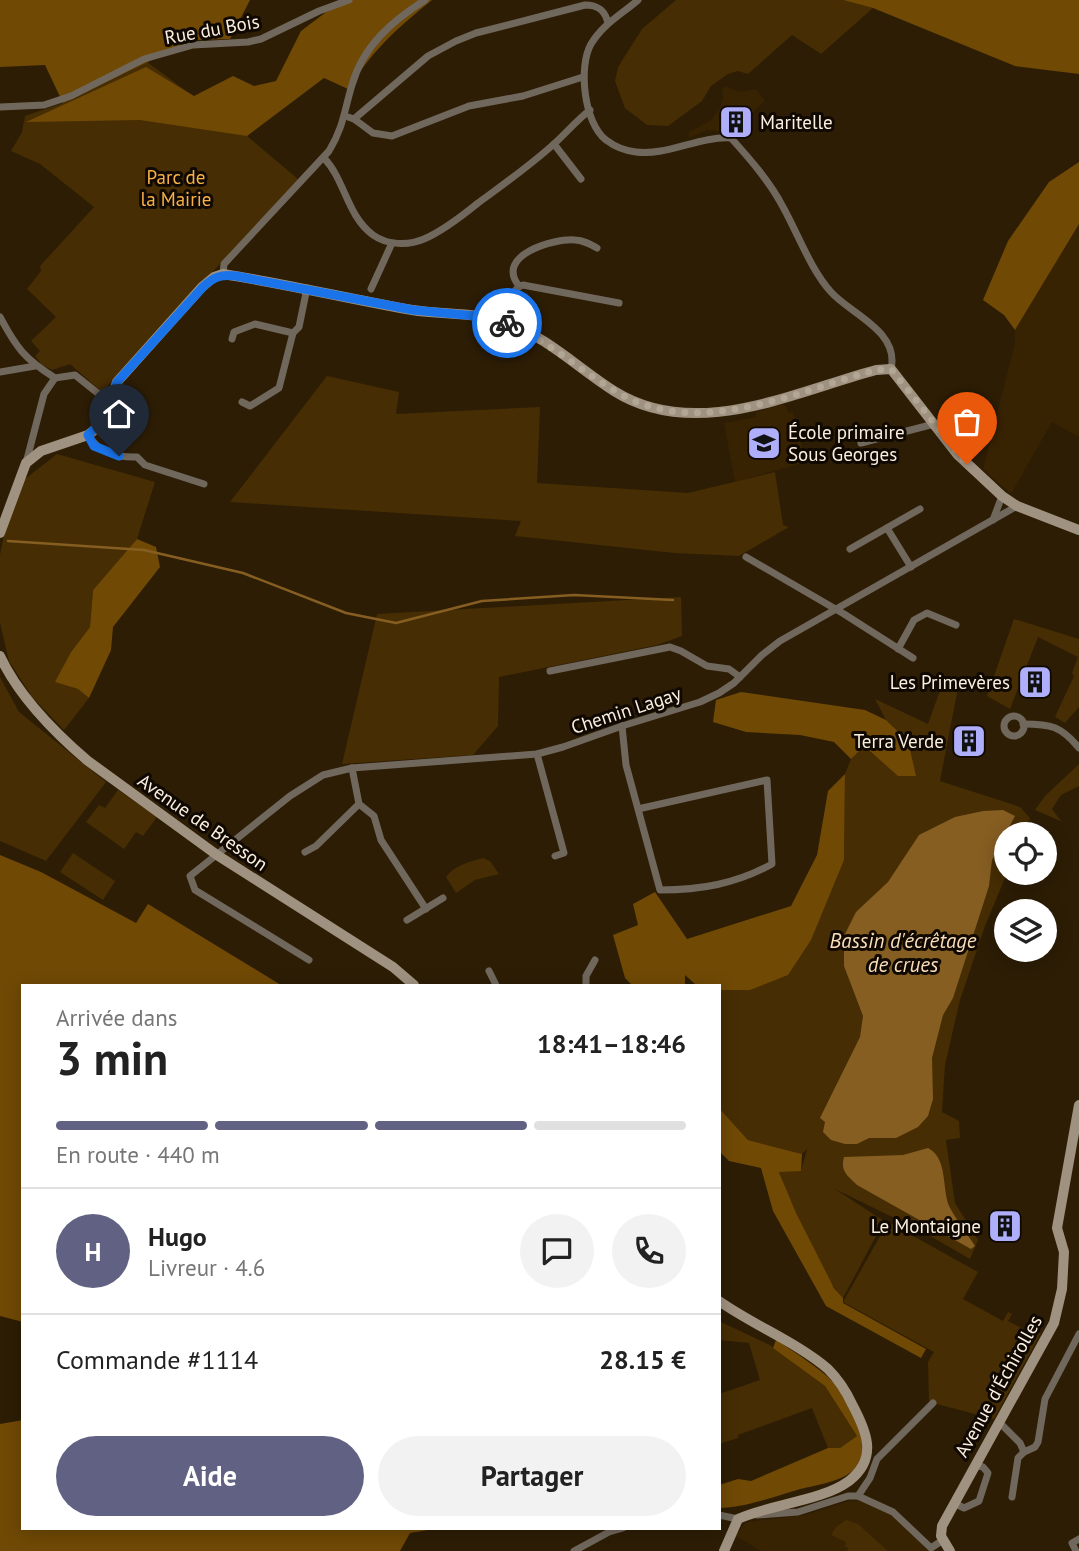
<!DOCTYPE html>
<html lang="fr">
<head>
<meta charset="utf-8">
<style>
  :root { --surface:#fff; --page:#f2f2f2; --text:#222; --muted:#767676; --line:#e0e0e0; --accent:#616183 }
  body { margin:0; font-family:"PT Sans",sans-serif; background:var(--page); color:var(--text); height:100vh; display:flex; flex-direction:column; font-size:26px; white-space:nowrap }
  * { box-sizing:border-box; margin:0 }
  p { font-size:23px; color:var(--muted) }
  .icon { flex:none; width:38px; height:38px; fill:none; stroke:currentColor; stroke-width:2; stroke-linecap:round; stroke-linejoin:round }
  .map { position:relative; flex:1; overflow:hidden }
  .sheet { position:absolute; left:21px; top:984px; width:700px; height:546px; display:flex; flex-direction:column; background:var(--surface); border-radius:0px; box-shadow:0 4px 18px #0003 }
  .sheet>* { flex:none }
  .buttons { position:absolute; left:994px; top:822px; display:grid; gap:14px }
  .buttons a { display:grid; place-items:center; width:63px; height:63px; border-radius:50%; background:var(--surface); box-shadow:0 4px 18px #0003; font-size:35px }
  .pin { position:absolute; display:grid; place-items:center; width:60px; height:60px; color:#fff; margin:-72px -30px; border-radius:50% 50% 50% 0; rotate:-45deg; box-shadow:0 0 7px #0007 }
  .pin .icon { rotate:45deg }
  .courier { position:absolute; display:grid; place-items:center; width:70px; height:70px; margin:-35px; border:5px solid #1a73e8; border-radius:50%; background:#fff; color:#222; box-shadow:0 2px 9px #0007 }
  .summary em { font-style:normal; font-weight:800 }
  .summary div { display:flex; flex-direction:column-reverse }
  .summary { display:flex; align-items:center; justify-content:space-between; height:119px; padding:0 35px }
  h1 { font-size:46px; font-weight:800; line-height:52px }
  .bar { display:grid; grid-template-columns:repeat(4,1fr); gap:10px 7px; align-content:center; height:84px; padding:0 35px }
  .bar i { height:9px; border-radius:5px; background:var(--line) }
  .bar .current { background:var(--accent) }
  .bar p { grid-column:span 4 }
  .line { display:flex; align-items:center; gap:18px; padding:0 35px; border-top:2px solid var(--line) }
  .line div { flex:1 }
  .round { display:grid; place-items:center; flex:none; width:74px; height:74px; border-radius:37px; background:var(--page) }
  .action { display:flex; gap:14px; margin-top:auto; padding:14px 35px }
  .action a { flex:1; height:80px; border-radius:42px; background:var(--accent); color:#fff; font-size:28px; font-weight:800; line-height:80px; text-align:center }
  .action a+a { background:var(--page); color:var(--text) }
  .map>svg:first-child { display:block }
</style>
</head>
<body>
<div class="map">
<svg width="1079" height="1551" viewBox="0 0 1079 1551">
  <rect width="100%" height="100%" fill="#2d1d05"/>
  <g fill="#372202">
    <polygon points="725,86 739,92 756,89 765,101 741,123 735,118 729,123 734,133 707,130 689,138 689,132 711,120 720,108 723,97 722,88"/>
    <polygon points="1079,224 1079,437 1052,422 1011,494 983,469 1015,343 1015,330"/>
    <polygon points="782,404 787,407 788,413 793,412 806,462 735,482 724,423 756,417 756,412"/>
    <polygon points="860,1500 893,1515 928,1551 761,1551 736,1536 744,1524 749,1522 804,1515 846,1502"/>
  </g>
  <g fill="#462d03">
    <polygon points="676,0 843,0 873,8 821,54 792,35 748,74 738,71 728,74 711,86 702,101 668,126 647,125 625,108 615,81 618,67 642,29"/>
    <polygon points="147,62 247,136 298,179 102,392 70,364 52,370 42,365 35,356 40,351 31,341 56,317 27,289 41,271 40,266 94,207 40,164 11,151 22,132 25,116 63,103"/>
    <polygon points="327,376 399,392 396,414 540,407 537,483 688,493 775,472 783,525 789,527 739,556 674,553 515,536 521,521 230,502"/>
    <polygon points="57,454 155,482 137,539 93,590 90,627 71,652 56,682 78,689 89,698 64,730 32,697 9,661 0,623 0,555 5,529 20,483"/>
    <polygon points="681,597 682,636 657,645 499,677 498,726 473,755 342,764 377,614"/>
    <polygon points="1014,619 1079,639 1079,707 1065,723 1055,717 1074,676 1072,673 1078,657 1038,637 1010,709 987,696"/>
    <polygon points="0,677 19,712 106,782 46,861 0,841"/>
    <path d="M943,682L959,683L940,781L1020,807L1030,818L1023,835H1006L1007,873L985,926L960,1000L945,1065L942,1112L959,1121L960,1138L946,1140L955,1203L978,1240L970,1259L925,1233L835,1189L884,1221L843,1298C813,1265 795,1212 779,1171H801L807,1149L802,1154L748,1140L719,1108V990H750L844,860L845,774L851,759L863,746L898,775L908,741L886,720L875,699L928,724Z"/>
    <polygon points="1079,764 1079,786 1061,795 1052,809 1061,821 1079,829 1035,810 1045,796"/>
    <polygon points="118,790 157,817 143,836 136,832 124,849 86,822 99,805 105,808"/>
    <polygon points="73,853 115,881 103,900 60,872"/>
    <path d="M483,858L490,861L499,874L475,880L456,893L446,877C455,865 469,862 483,858Z"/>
    <polygon points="888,1222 978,1272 963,1299 1003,1321 1008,1312 1012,1314 1008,1321 1035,1335 1037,1331 1041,1333 994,1419 929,1402 928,1362 934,1352 843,1302"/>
    <polygon points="721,1322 770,1345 825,1386 857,1436 840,1448 828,1448 812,1408 738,1435 738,1438 719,1444 719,1394 760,1380 749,1343 719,1340"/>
    <polygon points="846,1520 858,1524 888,1551 847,1551 848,1548 845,1547 846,1542 831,1535 836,1527"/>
  </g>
  <g fill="#704905">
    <polygon points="0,0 250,0 230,39 193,40 63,103 45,65 0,67"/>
    <path d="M342,0H432C395,30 374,49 348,89L324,78L247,136L140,120L26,122L146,67L194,96L233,76L254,86L276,81L301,31Z"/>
    <polygon points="843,0 1079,0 1079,74 1015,66 873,8"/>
    <polygon points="1079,162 1079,224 1015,330 1004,315 983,300 1008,241 1049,182"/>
    <polygon points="137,539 156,547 160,567 113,627 111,650 89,698 78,689 55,682 71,652 90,627 93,590"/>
    <polygon points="741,692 865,710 886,720 908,741 916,776 898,776 864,746 851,759 834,742 800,735 746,732 713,722 716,700"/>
    <polygon points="845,774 844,860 811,940 788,975 750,990 719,990 719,985 696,985 685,975 685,985 632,985 625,978 613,935 638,925 633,904 655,892 687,939 791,906 817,855 828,791"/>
    <polygon points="0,855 41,872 136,923 148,904 281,985 23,985 23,1322 0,1316"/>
    <polygon points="719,1108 748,1140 802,1154 801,1171 779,1172 796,1213 834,1288 843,1298 843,1303 926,1349 921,1358 826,1306 773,1211 761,1168 729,1161 719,1151"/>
    <path d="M776,1340C794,1352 827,1372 839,1389C853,1408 873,1445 856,1467C845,1482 814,1485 797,1490C773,1497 744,1508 719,1508V1485L738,1479L751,1481L828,1448H840L857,1436L825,1386L773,1348Z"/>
    <polygon points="23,1420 23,1528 441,1528 410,1533 400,1551 0,1551 0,1424"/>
  </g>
  <g fill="#865e22">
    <polygon points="1003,810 1015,816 992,860 989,886 953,998 943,1015 932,1058 933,1099 928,1116 918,1127 896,1138 869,1138 857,1144 845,1144 831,1140 823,1132 825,1122 820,1118 860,1037 863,1016 844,966 844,936 856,912 888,882 919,835 955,817 983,811"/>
    <path d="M928,1148C949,1159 941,1190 950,1208C957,1221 967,1233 975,1246L971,1249L857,1185C848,1176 840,1171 844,1157L903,1155Z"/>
  </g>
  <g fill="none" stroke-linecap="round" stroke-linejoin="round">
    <polyline stroke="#865e22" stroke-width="2.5" points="8,541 144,550 243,573 346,613 396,623 482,601 574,595 673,600"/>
    <g stroke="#71685d" stroke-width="7">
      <path d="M638,0C622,14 603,24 591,44C578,67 584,123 606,140C614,146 626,151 636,152C668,156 699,136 731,138C750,159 770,182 783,207C798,234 811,270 831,292C849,313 900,331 891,369"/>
      <polyline points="0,107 44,105 71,96 144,59 193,45 248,42 261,39 319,11 349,0"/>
      <path d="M345,116L354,119L428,56L456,41L476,33L585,5C598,5 605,10 608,23"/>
      <polyline points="354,119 373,133 392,136 469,106 523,96 583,77"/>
      <polyline points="554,144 581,179"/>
      <path d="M324,158C345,180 347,216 373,235C387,245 408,246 424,239C443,231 462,216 478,203C504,184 531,165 555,143C567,132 577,120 590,110"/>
      <path d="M223,274L224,264L329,151C344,126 344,111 352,85C363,46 392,21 425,0"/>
      <path d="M519,286C494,255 555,238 575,240C583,240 590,244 597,248"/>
      <polyline points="371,289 392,243"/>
      <path d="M0,317C17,349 25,359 55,378L75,375L110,403"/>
      <path d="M508,323C514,309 506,291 523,285L619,303"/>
      <polyline points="232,339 234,332 255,324 293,333"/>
      <polyline points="0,372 35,366"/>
      <polyline points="242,402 250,406 279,388 293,333 299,327 307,288"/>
      <polyline points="859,432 861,443 934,424"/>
      <path d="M88,435C98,452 118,458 137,457L145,465L204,484"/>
      <polyline points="26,463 44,394 55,378"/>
      <polyline points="993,520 1002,496"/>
      <polyline points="887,528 911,567"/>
      <polyline points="850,549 920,509"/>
      <polyline points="746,557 844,614 913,658"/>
      <polyline points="898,649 914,620 927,613 956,625"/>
      <polyline points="550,671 670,647 681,651 707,666 729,669 740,677"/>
      <circle cx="1014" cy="726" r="10"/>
      <path d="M1023,724C1051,724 1061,726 1079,748"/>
      <path d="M622,726L626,765L660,890C700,890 736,884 772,864L767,780L638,809"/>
      <polyline points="537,754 564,853 555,856"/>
      <polyline points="352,768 359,804 374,816 381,840 426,909"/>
      <polyline points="305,852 316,846 359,804"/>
      <polyline points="407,920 443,898"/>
      <polyline points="309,960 195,890 190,876 290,796 323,775 352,768 537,754 563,747 622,726 700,702 719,693 734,683 762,655 780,641 1017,506"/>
      <polyline points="489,971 496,985"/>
      <polyline points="586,985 586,976 595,960"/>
      <polyline points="999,1422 1020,1443 1024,1452 1035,1447 1038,1442 1045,1399 1079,1334"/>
      <polyline points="858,1496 870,1478 877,1459 933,1403"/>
      <polyline points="1012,1497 1018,1458 1024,1452"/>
      <polyline points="954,1503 964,1508 979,1501 988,1473 983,1467 975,1465"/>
      <polyline points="719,1515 738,1519"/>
      <polyline points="757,1515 798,1512 848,1496 858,1496 893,1512 931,1548 943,1540"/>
      <polyline points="574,1551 609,1532 623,1528"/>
      <polyline points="1076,1551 1072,1543 1079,1539"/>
    </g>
    <g stroke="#a09280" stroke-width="10">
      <path d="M0,533L26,463L41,451L88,435L97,428L105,420L117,382L202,287L214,277L223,274C287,284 349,299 412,310C443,315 477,312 507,323C547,337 578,368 614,391C695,442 794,392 876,370L891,369L957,454L1002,496L1017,506L1079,530"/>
      <path d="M0,656C19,697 54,732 88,761L217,855L393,967L414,985"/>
      <path d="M719,1301C753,1325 798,1343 828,1369C838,1379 846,1391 852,1404C866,1430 879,1458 849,1481C822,1501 771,1504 738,1519L724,1551"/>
      <polyline points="950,1551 941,1536 942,1526 1054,1323 1062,1289 1064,1252 1057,1228 1079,1105"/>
    </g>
  </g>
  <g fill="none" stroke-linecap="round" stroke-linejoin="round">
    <path stroke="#b2a694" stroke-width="7" stroke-dasharray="0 12.6" d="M507,323C547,340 578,369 615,391C696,441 794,392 876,370L891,369L967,464"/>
    <path stroke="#1a73e8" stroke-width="9" d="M119,456L94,446L88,435L105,419L117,382L202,288C213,277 221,274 236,276L413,310L476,316L507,323"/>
  </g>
  <defs>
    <g id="building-square" transform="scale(1.75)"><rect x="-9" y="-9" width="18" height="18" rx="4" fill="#aeaefa" stroke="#100902"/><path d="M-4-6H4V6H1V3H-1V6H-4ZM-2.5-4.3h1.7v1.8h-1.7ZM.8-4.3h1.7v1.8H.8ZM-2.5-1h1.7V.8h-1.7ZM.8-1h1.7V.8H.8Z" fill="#111"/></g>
    <g id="school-square" transform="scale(1.75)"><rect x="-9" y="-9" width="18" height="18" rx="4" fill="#aeaefa" stroke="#100902"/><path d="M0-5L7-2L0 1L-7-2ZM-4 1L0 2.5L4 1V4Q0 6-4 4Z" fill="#111"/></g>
  </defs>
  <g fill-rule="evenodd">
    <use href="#building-square" x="736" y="122"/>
    <use href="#school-square" x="764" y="443"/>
    <use href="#building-square" x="1035" y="682"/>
    <use href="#building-square" x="969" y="741"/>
    <use href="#building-square" x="1005" y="1226"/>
  </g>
  <g text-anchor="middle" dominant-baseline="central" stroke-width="6" stroke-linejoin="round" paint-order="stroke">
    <g font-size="19" fill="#faefe1" stroke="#100902">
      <text transform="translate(212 29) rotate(-10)">Rue du Bois</text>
      <text transform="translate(626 710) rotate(-18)">Chemin Lagay</text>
      <text transform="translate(203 822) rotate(35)">Avenue de Bresson</text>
      <text transform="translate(998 1386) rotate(-61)">Avenue d'Échirolles</text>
    </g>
    <g font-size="19" fill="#faefe1" stroke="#100902" text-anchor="end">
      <text x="760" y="122" text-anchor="start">Maritelle</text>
      <text x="788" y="432" text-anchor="start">École primaire<tspan x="788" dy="22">Sous Georges</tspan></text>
      <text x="1010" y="682">Les Primevères</text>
      <text x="944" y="741">Terra Verde</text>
      <text x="981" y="1226">Le Montaigne</text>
    </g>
    <g font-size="19" fill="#f8b148" stroke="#100902">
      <text x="176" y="177">Parc de<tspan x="176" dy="22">la Mairie</tspan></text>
    </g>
    <g font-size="21" font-style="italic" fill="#faddb9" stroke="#100902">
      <text x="903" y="940">Bassin d'écrêtage<tspan x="903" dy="24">de crues</tspan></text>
    </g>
  </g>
</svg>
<div class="buttons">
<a><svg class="icon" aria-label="locate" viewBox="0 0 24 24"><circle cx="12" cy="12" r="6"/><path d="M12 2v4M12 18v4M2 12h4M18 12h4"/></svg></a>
<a><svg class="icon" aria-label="layers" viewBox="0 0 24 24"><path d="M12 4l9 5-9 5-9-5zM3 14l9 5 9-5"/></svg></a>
</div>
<div class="pin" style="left:967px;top:464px;background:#ea580c"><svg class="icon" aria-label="bag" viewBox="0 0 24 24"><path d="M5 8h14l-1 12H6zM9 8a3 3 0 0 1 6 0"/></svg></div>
<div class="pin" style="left:119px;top:456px;background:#1f2937"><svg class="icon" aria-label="home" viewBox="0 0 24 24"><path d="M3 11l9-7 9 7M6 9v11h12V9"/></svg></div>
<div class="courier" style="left:507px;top:323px"><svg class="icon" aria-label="bike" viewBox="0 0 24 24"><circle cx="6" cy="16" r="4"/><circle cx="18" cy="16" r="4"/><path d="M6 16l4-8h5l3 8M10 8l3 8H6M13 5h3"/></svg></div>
<section class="sheet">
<div class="summary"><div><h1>3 min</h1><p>Arrivée dans</p></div><em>18:41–18:46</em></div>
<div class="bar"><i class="current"></i><i class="current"></i><i class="current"></i><i></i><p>En route · 440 m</p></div>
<div class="line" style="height:126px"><b class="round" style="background:var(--accent);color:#fff">H</b><div><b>Hugo</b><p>Livreur · 4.6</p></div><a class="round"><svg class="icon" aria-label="chat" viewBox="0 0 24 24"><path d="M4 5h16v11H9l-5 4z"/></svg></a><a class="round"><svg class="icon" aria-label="phone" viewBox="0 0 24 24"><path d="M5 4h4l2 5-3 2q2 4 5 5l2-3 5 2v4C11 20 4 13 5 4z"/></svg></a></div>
<div class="line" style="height:91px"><div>Commande #1114</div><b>28.15 €</b></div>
<div class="action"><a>Aide</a><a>Partager</a></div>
</section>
</div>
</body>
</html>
